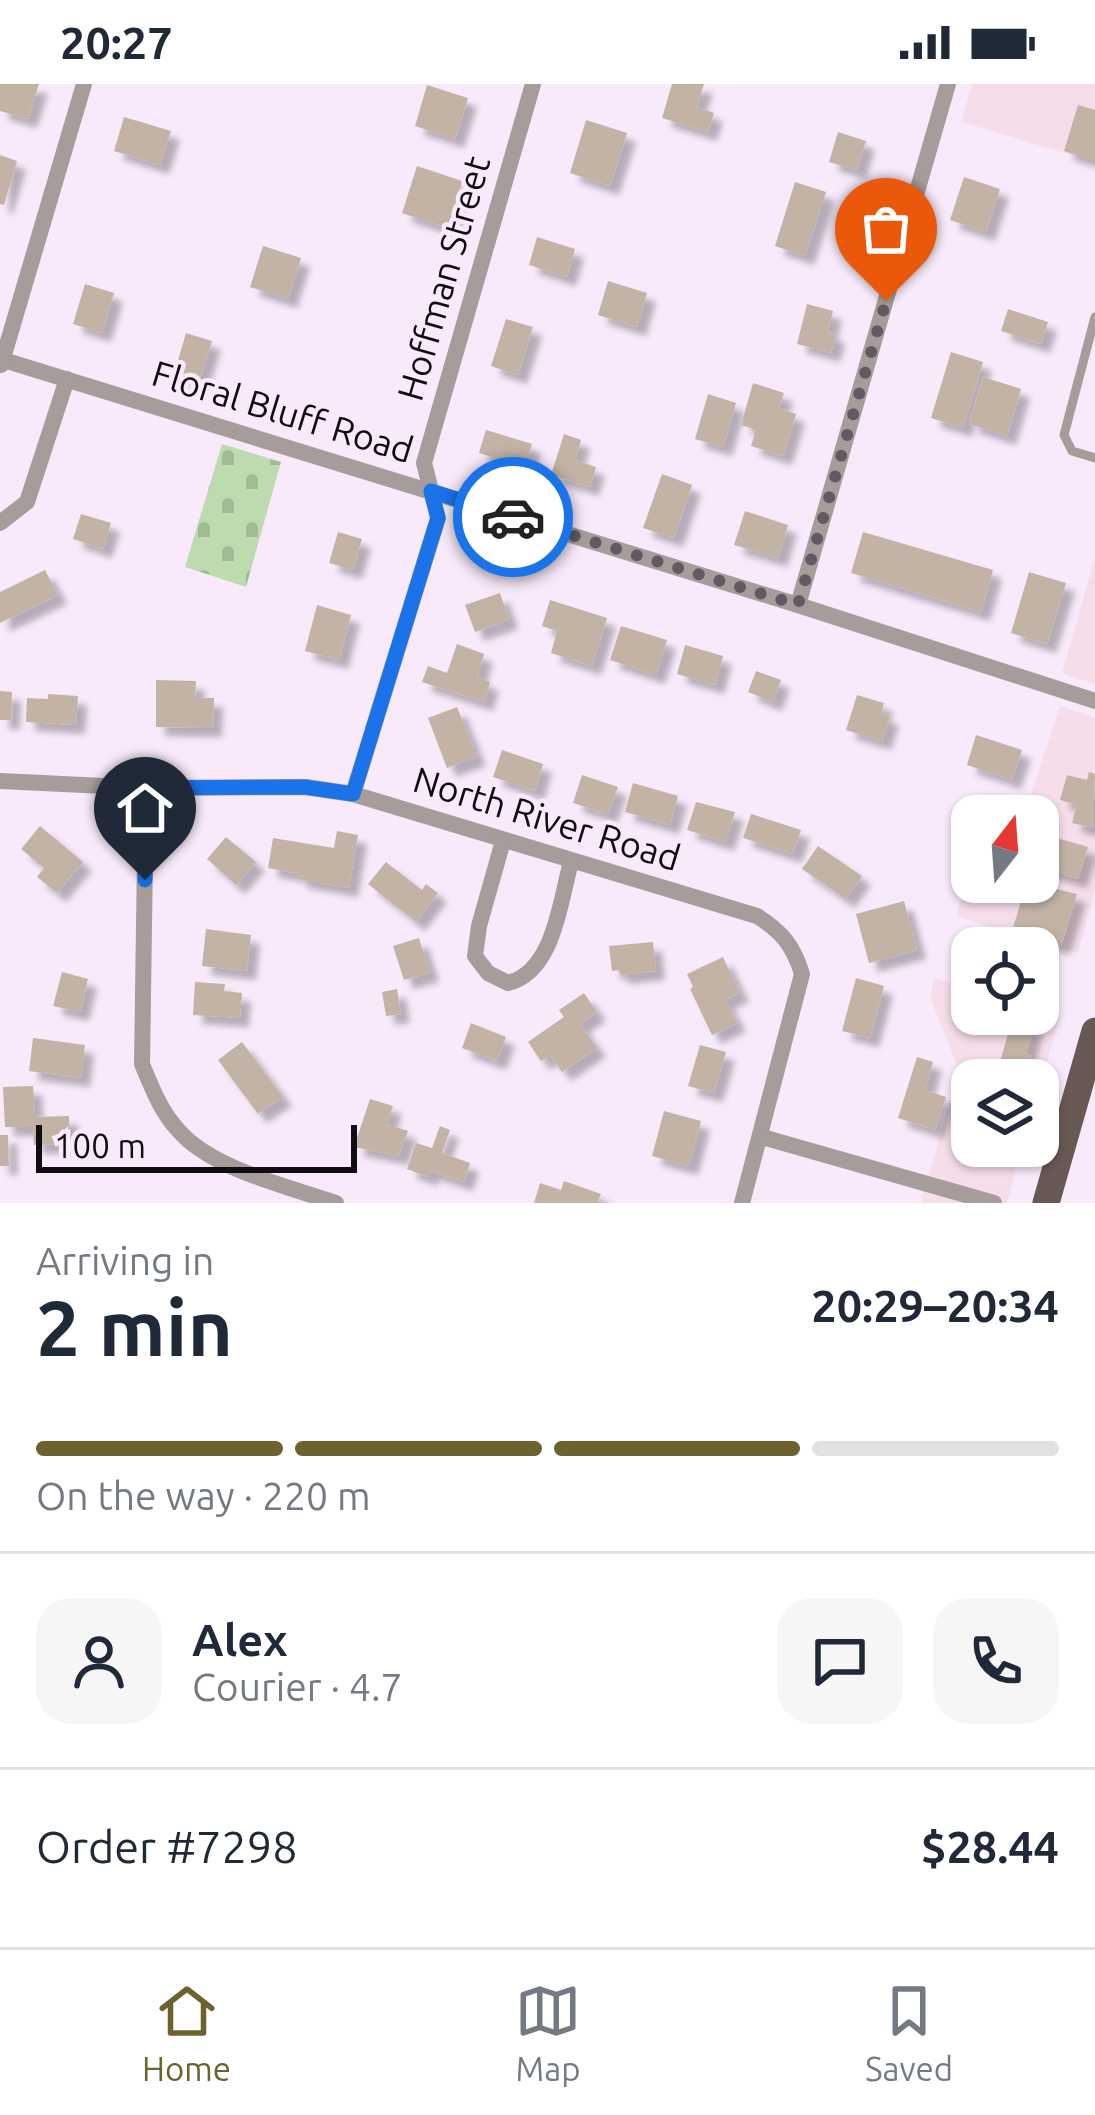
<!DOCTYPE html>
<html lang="en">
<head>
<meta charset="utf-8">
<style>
  :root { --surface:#fff; --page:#f6f6f7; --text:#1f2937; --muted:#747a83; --line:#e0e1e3; --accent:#6d612e }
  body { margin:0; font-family:Ubuntu,sans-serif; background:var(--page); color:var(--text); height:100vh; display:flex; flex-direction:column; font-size:45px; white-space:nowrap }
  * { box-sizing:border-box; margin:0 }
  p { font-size:39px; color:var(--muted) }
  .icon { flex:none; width:66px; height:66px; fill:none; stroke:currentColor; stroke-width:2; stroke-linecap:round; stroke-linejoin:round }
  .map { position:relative; height:1119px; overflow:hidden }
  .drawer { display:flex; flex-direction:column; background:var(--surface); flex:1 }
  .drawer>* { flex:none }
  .needle { width:78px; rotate:17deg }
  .tools { position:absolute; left:951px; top:711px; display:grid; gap:24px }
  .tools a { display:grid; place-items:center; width:108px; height:108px; border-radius:24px; background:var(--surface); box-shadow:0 3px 9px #0004; font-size:60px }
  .scale { position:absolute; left:36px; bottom:30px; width:321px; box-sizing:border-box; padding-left:12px; border:6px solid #100c11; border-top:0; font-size:33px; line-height:42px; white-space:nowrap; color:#100c11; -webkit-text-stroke:9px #f8eafa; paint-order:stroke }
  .pin { position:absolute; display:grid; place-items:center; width:102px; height:102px; color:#fff; margin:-123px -51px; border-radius:50% 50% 50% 0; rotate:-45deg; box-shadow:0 0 12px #0007 }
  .pin .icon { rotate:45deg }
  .courier { position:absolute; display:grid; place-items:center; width:120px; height:120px; margin:-60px; border:9px solid #1a73e8; border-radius:50%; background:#fff; color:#222; box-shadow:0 3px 15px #0007 }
  .overview em { font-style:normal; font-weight:700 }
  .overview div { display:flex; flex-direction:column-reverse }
  .overview { display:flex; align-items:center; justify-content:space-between; height:204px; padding:0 36px }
  h1 { font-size:78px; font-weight:700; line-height:90px }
  .bar { display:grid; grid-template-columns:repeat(4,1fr); gap:18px 12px; align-content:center; height:144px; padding:0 36px }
  .bar i { height:15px; border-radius:9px; background:var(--line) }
  .bar .on { background:var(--accent) }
  .bar p { grid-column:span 4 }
  .line { display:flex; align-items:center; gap:30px; padding:0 36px; border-top:3px solid var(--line) }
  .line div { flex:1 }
  .round { display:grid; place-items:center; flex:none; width:126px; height:126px; border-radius:36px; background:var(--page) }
  .status { display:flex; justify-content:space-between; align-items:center; height:84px; padding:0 60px; background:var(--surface); direction:ltr }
  .status svg { height:33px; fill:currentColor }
  .dock { display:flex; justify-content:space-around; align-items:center; height:168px; border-top:3px solid var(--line); background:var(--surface); font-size:33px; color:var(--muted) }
  .dock a { display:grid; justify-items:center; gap:6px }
  .dock .on { color:var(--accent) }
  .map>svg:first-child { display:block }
</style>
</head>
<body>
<div class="status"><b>20:27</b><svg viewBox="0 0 49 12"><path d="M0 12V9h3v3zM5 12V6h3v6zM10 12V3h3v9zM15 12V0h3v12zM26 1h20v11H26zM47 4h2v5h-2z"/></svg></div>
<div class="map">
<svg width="1095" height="1119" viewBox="0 0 1095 1119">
  <defs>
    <pattern id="cemetery-stones" width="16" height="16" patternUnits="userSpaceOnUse" patternTransform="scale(3)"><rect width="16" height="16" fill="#bddbaf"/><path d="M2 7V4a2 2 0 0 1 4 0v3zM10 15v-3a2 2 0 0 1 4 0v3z" fill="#a1bb96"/></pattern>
    <filter id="shadow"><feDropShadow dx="9" dy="9" stdDeviation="3" flood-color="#0004"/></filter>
  </defs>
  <rect width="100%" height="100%" fill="#f8eafa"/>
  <g fill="#f5deea">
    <polygon points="972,0 1095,0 1095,78 961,38"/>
    <polygon points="1095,474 1095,600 1062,589"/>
    <polygon points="1060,622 1095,634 1095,806 1078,869 956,832 972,778 972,798 1038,798 1038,732 991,732 1028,719"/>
    <polygon points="935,894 972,905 972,930 1038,930 1038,924 1060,931 1038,1009 1038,996 972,996 972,1062 1023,1062 1007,1119 921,1119 959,986 930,913"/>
  </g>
  <polygon fill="url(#cemetery-stones)" points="222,360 281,378 246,503 185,483"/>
  <g fill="#c2b3a5" filter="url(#shadow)">
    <polygon points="0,0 39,0 28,35 0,27"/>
    <polygon points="672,0 704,0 697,23 714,29 708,48 662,34"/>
    <polygon points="427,1 468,14 455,55 415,42"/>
    <polygon points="1078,21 1095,26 1095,77 1064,67"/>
    <polygon points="124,33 171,47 160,81 114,67"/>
    <polygon points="586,36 627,49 610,102 570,89"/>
    <polygon points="838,48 866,57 857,86 829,78"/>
    <polygon points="0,71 17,77 4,121 0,120"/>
    <polygon points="417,82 462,97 450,145 402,129"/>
    <polygon points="964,93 1000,105 986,148 950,136"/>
    <polygon points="795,98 826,108 805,172 775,162"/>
    <polygon points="537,153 575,165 567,193 529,181"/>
    <polygon points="263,162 301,174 288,215 250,203"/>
    <polygon points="608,197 647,209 637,243 598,231"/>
    <polygon points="85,200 114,209 102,249 73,240"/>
    <polygon points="807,220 833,227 828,248 836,250 831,269 797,260"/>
    <polygon points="1008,225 1048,238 1041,260 1001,247"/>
    <polygon points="506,235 533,243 518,291 491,282"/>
    <polygon points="186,249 212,257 199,298 174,290"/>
    <polygon points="951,268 983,278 963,344 931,334"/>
    <polygon points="983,293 1021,305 1007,352 969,340"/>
    <polygon points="753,299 784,309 779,324 796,330 783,372 751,362 756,346 741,341"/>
    <polygon points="708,310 736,319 723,363 695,355"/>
    <polygon points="486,346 532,360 525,383 479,369"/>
    <polygon points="564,350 581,356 575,376 596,383 590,403 551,391"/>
    <polygon points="662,390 692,401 674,454 643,444"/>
    <polygon points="745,427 788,441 778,474 734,461"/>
    <polygon points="81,430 111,439 103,465 73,455"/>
    <polygon points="338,448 362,455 353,486 329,479"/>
    <polygon points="863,448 993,486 981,528 851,489"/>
    <polygon points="45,486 58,511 0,539 0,508"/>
    <polygon points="1029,488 1066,499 1047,560 1011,549"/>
    <polygon points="500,509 509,536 475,548 465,521"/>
    <polygon points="550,516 607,534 592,582 551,569 557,547 542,542"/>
    <polygon points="317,521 351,531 339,576 305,567"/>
    <polygon points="621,542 667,556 656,591 610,576"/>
    <polygon points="457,560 484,570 477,593 490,598 484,618 422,598 428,582 447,589"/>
    <polygon points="685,561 723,572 715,601 677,590"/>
    <polygon points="756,587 781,596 773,618 748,608"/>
    <polygon points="156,596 196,597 195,614 214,614 213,644 156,643"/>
    <polygon points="0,607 12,608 11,636 0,636"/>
    <polygon points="48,610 78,612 76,641 26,638 27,614 48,615"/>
    <polygon points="857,611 884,619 881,630 890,632 882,657 846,646"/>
    <polygon points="457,623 477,673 447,684 428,634"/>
    <polygon points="976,651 1022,666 1012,696 967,681"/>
    <polygon points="502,666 543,680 535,707 493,693"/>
    <polygon points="1089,688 1095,690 1093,744 1072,739 1077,721 1060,716 1067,691 1087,696"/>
    <polygon points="582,691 618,703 608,730 573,719"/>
    <polygon points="633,699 678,712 670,741 625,728"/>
    <polygon points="696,718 735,728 725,758 687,746"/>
    <polygon points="751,730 801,746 793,770 743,754"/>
    <polygon points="40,742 83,778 57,809 37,793 44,784 21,765"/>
    <polygon points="337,747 358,751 349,804 298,795 299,790 268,784 273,754 334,764"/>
    <polygon points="1050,752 1088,763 1078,795 1038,783 1038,762 1047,764"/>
    <polygon points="226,753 256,778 236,801 207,775"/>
    <polygon points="818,762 862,792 846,815 802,785"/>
    <polygon points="386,778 422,806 426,800 438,809 416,838 368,800"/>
    <polygon points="1027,798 1077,810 1061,862 1012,847"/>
    <polygon points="904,817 917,866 869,879 856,830"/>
    <polygon points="206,845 251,851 247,887 202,882"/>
    <polygon points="419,854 430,889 404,896 393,862"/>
    <polygon points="653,858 656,887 620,891 619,886 612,887 609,862"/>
    <polygon points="723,873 740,909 725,916 737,939 712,951 690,905 693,903 687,890"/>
    <polygon points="62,888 88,895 80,928 53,922"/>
    <polygon points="856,894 884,902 870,954 842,947"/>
    <polygon points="195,898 225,900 224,907 242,909 240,934 193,931"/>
    <polygon points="397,905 401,930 386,932 382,908"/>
    <polygon points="584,909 597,928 580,940 597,964 562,988 550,971 541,977 528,958 564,933 559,926"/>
    <polygon points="1012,936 1034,942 1026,970 1032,972 1025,994 998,985"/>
    <polygon points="471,939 506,953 497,977 462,964"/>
    <polygon points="33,954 85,961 81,994 29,987"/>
    <polygon points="242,958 283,1013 258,1030 218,976"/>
    <polygon points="700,961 726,968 714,1009 688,1002"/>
    <polygon points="917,973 933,978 925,1006 946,1013 935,1046 898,1034"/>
    <polygon points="33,1002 35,1033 69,1032 70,1060 34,1061 33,1043 5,1043 3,1003"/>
    <polygon points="972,1006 972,1057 951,1017"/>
    <polygon points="370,1015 393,1022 387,1040 408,1047 399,1072 354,1063"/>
    <polygon points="664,1027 701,1037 689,1082 652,1072"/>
    <polygon points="440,1042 450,1046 442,1069 470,1079 464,1098 430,1087 428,1093 407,1085 416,1059 432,1064"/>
    <polygon points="0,1051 8,1051 9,1082 0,1082"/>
    <polygon points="564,1097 601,1110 597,1119 534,1119 540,1099 561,1106"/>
  </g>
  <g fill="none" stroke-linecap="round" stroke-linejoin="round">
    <polyline stroke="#a69c9a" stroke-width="9" points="1095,233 1064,351 1072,367 1095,374"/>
    <g stroke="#a69c9a" stroke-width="16">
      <polyline points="0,275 798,521 1095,617"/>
      <polyline points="1,281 84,0"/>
      <polyline points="0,439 27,418 67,295"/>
      <polyline points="798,521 948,0"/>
      <path d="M0,697L146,704L305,703L353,710L757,832C782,848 793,861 802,890L742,1119"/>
      <path d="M146,704L142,980C152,1004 161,1028 179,1047C212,1085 289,1103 336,1119"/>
      <polyline points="353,710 438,434 424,379 533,0"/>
      <path d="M503,757L479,842L475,872L488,889L508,899C554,888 560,817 571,778"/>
      <polyline points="762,1053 994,1119"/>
    </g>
    <polyline stroke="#695955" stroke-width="27" points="1046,1119 1095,947"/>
  </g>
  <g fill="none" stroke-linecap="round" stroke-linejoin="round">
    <polyline stroke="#615a63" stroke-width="12" stroke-dasharray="0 21.6" points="513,433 798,521 886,217"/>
    <polyline stroke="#1a73e8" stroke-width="15" points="145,796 146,704 305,703 353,710 438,434 431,407 513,433"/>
  </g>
  <g text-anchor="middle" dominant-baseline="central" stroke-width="9" stroke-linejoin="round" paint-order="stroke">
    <g font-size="36" fill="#100c11" stroke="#f8eafa">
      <text transform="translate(443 194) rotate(-74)">Hoffman Street</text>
      <text transform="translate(283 327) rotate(17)">Floral Bluff Road</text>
      <text transform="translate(547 734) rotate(17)">North River Road</text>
    </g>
  </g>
</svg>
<div class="tools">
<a><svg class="needle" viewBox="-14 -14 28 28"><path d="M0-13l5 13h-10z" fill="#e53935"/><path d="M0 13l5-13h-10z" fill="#747a83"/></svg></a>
<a><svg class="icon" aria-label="locate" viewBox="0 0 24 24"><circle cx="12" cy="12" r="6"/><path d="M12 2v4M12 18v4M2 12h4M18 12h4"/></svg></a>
<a><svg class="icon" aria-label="layers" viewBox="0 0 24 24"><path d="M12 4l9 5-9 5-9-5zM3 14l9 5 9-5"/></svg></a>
</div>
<div class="scale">100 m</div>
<div class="pin" style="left:886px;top:217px;background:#ea580c"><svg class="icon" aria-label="bag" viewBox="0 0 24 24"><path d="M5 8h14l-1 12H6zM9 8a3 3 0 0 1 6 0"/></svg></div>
<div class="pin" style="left:145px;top:796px;background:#1f2937"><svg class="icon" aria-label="home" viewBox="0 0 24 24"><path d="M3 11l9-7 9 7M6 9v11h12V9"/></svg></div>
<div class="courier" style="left:513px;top:433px"><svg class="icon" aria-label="car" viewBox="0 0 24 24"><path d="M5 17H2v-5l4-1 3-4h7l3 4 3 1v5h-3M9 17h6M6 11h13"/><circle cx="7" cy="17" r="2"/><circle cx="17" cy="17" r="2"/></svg></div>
</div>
<section class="drawer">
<div class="overview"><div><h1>2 min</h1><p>Arriving in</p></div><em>20:29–20:34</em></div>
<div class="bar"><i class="on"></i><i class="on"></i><i class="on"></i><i></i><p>On the way · 220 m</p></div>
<div class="line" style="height:216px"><a class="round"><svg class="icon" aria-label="person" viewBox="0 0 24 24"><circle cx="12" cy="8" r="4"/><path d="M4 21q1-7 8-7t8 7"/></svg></a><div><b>Alex</b><p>Courier · 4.7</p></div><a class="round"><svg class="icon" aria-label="chat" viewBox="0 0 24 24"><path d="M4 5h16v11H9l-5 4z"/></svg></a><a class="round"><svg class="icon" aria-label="phone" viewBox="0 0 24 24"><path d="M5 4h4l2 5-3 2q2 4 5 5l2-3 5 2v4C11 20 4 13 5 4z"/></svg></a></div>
<div class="line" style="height:156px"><div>Order #7298</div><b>$28.44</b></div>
</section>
<nav class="dock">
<a class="on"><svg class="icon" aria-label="home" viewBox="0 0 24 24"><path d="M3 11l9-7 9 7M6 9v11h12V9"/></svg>Home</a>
<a><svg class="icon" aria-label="map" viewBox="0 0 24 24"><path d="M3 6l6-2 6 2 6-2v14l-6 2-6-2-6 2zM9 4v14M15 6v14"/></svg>Map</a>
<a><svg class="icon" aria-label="saved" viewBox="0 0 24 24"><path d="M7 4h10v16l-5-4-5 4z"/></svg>Saved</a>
</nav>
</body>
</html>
